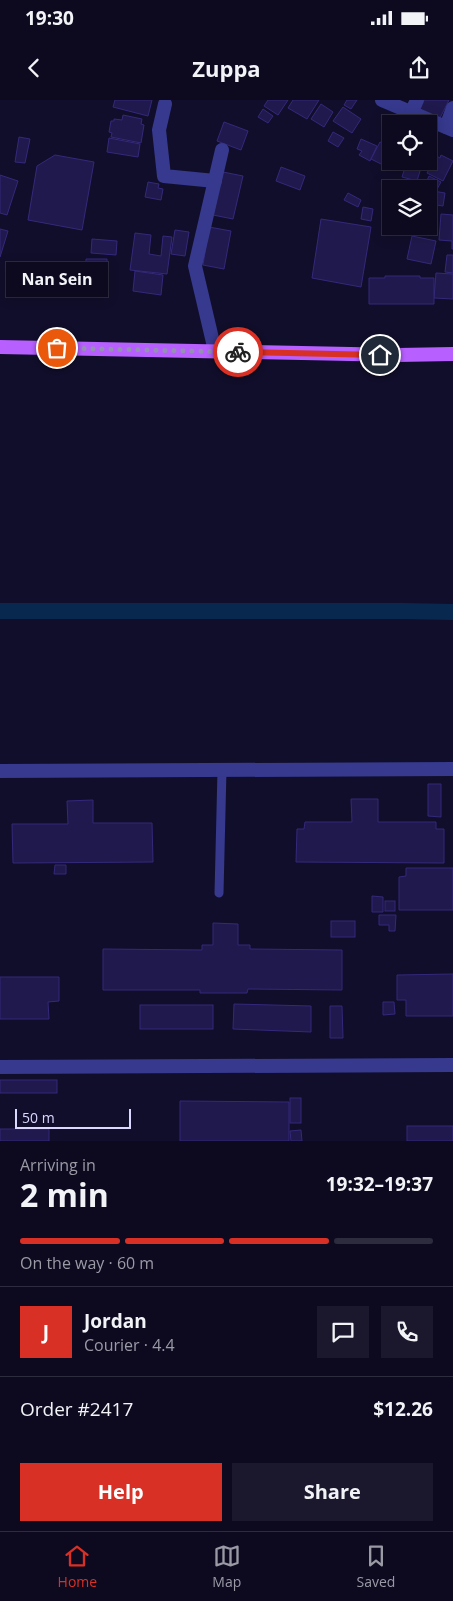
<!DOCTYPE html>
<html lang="en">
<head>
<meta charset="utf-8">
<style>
  :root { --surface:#0d0a20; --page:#1b182d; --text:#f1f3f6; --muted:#9a9aa5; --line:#2d2b3e; --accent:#d93025 }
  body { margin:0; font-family:"Open Sans",sans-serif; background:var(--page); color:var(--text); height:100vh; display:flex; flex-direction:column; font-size:19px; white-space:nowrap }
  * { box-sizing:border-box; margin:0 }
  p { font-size:16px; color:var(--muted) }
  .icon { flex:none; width:28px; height:28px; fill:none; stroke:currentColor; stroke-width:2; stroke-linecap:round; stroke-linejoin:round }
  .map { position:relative; height:1041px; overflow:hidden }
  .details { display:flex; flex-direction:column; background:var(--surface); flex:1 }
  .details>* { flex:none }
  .controls { position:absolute; left:382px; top:15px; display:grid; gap:10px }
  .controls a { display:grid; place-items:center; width:55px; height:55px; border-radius:0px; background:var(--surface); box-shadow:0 2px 12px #0003,0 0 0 1px var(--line); font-size:25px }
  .scale { position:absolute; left:15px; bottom:12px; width:116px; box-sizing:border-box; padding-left:5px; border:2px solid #dad8ff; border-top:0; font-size:14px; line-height:18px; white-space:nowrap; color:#dad8ff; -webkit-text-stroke:4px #110e2b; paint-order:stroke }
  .pin { position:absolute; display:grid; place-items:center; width:42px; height:42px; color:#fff; margin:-21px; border:2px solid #fff; border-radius:50%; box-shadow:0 1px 5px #0007 }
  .courier { position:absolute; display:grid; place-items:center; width:50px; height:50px; margin:-25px; border:4px solid #d93025; border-radius:50%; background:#fff; color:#222; box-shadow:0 1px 6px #0007 }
  .bubble { position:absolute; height:35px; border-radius:0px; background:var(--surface); box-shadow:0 2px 12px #0003,0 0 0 1px var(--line); font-size:16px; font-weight:700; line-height:35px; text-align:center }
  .headline em { font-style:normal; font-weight:700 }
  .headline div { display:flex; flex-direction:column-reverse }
  .headline { display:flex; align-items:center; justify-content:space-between; height:85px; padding:0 20px }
  h1 { font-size:32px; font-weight:700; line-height:38px }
  .bar { display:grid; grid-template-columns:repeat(4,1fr); gap:8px 5px; align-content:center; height:60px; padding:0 20px }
  .bar i { height:6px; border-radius:4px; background:var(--line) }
  .bar .active { background:var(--accent) }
  .bar p { grid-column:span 4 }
  .line { display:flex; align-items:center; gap:12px; padding:0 20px; border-top:1px solid var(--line) }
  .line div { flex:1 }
  .round { display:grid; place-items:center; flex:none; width:52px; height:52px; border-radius:0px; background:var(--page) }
  .cta { display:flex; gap:10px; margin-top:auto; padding:10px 20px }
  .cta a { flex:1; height:58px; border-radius:0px; background:var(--accent); color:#fff; font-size:20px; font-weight:700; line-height:58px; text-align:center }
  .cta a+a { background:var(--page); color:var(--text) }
  .status { display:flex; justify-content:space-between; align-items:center; height:35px; padding:0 25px; background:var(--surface); direction:ltr }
  .status svg { height:14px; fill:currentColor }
  header { display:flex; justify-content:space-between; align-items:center; height:65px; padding:0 20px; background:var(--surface); font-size:22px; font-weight:700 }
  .menu { display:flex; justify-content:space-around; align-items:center; height:70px; border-top:1px solid var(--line); background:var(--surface); font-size:14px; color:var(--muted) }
  .menu a { display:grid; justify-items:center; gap:2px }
  .menu .active { color:var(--accent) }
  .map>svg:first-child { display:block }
</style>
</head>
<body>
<div class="status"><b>19:30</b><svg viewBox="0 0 49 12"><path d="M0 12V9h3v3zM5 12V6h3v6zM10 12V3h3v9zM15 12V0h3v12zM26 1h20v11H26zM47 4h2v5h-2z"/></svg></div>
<header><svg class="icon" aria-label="back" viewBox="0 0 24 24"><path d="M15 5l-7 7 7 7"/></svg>Zuppa<svg class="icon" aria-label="share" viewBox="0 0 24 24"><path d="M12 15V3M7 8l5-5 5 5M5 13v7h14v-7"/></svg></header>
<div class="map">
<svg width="453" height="1041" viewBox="0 0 453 1041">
  <rect width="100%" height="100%" fill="#110e2b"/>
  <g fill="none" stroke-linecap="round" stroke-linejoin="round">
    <polyline stroke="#082850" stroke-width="16" points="0,511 403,511 453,512"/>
  </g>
  <g fill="#20194d" stroke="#33297b">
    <polygon points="115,0 152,0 148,16 113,7"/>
    <polygon points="268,0 288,0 278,15 264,6"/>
    <polygon points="293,0 319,0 307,19 288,8"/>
    <polygon points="347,0 357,0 351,9 344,5"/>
    <polygon points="424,0 449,0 439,20 419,9"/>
    <polygon points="321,4 333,12 324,27 311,19"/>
    <polygon points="343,7 361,19 352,33 333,21"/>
    <polygon points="263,9 273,16 268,23 258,17"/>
    <polygon points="123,15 142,19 141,24 144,25 141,43 111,37 112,33 109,32 111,21 114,21 114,19 122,20"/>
    <polygon points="224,22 248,31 241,50 217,41"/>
    <polygon points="333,32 344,38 338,47 328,41"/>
    <polygon points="19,37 30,39 25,63 15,62"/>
    <polygon points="109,38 140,44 138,57 107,52"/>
    <polygon points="361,39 377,46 370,61 359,55 362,51 357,49"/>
    <polygon points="380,42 391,48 391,61 395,61 391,69 371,59"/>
    <polygon points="55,55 94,62 82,130 28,120 37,66"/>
    <polygon points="441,55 453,61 443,81 427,73 436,56 440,58"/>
    <polygon points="407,61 423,61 417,81 402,77"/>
    <polygon points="281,67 305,76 300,90 276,81"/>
    <polygon points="223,72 243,76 233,119 213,115"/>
    <polygon points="0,75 18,81 7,115 0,113"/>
    <polygon points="429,76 441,82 436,91 425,85"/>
    <polygon points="148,82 159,84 158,88 163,89 161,100 145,97"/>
    <polygon points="433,91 445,93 443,106 431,104"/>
    <polygon points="348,93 361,100 358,107 344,100"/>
    <polygon points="363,107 373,109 371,121 361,119"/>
    <polygon points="441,114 453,115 453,149 452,149 452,141 439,140"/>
    <polygon points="321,119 371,127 361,187 312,178"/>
    <polygon points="209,127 231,131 224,169 203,165"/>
    <polygon points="0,129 8,131 0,157"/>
    <polygon points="175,130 189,132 185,156 171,154"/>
    <polygon points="135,133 151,135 149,154 161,156 163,136 172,137 167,174 130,170"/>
    <polygon points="412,136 436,141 431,164 407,159"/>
    <polygon points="92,139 117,141 116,155 91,153"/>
    <polygon points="447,155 453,155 453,173 445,172"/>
    <polygon points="86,159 107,159 107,191 85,190"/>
    <polygon points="135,171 163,175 161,195 133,191"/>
    <polygon points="436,173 453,174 453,199 434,198"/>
    <polygon points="385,176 420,176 420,178 434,178 434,204 369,204 369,178 385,178"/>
    <polygon points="428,684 441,684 441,717 428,716"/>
    <polygon points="351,699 378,699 378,722 436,722 436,729 444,729 444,763 296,762 297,729 304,729 305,722 352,722"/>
    <polygon points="93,700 93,723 152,723 153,762 13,763 12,724 68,724 67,701"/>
    <polygon points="55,765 66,765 66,774 54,774"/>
    <polygon points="406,768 453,768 453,810 399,810 399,777 406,776"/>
    <polygon points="372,796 383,797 383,812 372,812"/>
    <rect x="385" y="801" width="10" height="10"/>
    <polygon points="379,815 396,815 395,831 389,831 389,825 379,825"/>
    <rect x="331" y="821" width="24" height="16"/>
    <polygon points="213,823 238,824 238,845 250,845 250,849 342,850 342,890 248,889 247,893 200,893 200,890 103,890 103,849 202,850 202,845 213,845"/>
    <polygon points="453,874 453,916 406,916 406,900 397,900 397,875"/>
    <polygon points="0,877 59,877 59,901 48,902 49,919 0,919"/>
    <polygon points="383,902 394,902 395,914 383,915"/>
    <polygon points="234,904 311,906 311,932 233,929"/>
    <rect x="140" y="905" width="73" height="24"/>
    <polygon points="330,906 342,906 343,938 330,938"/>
    <rect x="0" y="980" width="57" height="13"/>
    <rect x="290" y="998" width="11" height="25"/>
    <polygon points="180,1001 289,1002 289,1041 180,1041"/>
    <rect x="407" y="1026" width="46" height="15"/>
    <rect x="0" y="1029" width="49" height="12"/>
    <polygon points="301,1030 302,1041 291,1041 290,1031"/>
  </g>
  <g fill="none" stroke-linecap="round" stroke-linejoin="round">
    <polyline stroke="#36398d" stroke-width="9" points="219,793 222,670"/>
    <g stroke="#36398d" stroke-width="14">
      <polyline points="382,0 453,30"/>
      <polyline points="165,4 159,30 164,76 215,81"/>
      <polyline points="411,13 417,0"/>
      <polyline points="446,27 453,8"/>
      <polyline points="215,251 195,166 222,50"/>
      <polyline points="0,671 453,669"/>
      <polyline points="0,967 453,965"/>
    </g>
    <polyline stroke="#b75fff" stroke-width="14" points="0,247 398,255 453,254"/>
  </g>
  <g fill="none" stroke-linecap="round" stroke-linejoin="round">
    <polyline stroke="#9491b5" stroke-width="5" stroke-dasharray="0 9" points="57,248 238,252"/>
    <polyline stroke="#d93025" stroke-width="6" points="238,252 380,255"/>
  </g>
</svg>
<div class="controls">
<a><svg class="icon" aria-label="locate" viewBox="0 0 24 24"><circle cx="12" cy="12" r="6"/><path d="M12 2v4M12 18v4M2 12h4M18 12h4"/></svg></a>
<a><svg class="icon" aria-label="layers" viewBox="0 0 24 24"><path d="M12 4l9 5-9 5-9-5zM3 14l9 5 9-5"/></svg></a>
</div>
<div class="scale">50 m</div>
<div class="pin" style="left:57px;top:248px;background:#ea580c"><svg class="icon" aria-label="bag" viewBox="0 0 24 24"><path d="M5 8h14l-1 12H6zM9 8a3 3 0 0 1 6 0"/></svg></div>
<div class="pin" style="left:380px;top:255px;background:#1f2937"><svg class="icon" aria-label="home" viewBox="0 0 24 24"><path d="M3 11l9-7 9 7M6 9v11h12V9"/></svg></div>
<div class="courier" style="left:238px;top:252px"><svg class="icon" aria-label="bike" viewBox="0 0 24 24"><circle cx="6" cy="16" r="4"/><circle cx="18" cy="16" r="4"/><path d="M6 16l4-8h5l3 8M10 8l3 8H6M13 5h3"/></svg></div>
<div class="bubble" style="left:6px;top:162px;width:102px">Nan Sein</div>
</div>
<section class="details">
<div class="headline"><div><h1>2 min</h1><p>Arriving in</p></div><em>19:32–19:37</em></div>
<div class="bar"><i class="active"></i><i class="active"></i><i class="active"></i><i></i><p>On the way · 60 m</p></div>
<div class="line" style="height:90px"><b class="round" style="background:var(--accent);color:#fff">J</b><div><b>Jordan</b><p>Courier · 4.4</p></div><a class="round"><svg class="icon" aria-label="chat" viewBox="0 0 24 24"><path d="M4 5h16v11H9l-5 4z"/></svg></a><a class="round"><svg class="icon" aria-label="phone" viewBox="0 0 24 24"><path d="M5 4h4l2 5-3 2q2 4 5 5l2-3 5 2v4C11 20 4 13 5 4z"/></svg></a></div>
<div class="line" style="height:65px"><div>Order #2417</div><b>$12.26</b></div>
<div class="cta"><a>Help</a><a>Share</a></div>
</section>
<nav class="menu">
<a class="active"><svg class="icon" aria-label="home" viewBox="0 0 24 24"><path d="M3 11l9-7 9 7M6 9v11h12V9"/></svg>Home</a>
<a><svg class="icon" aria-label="map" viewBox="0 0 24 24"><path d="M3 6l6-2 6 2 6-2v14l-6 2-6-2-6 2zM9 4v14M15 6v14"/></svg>Map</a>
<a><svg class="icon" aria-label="saved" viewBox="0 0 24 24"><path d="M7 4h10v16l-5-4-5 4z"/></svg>Saved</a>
</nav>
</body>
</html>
